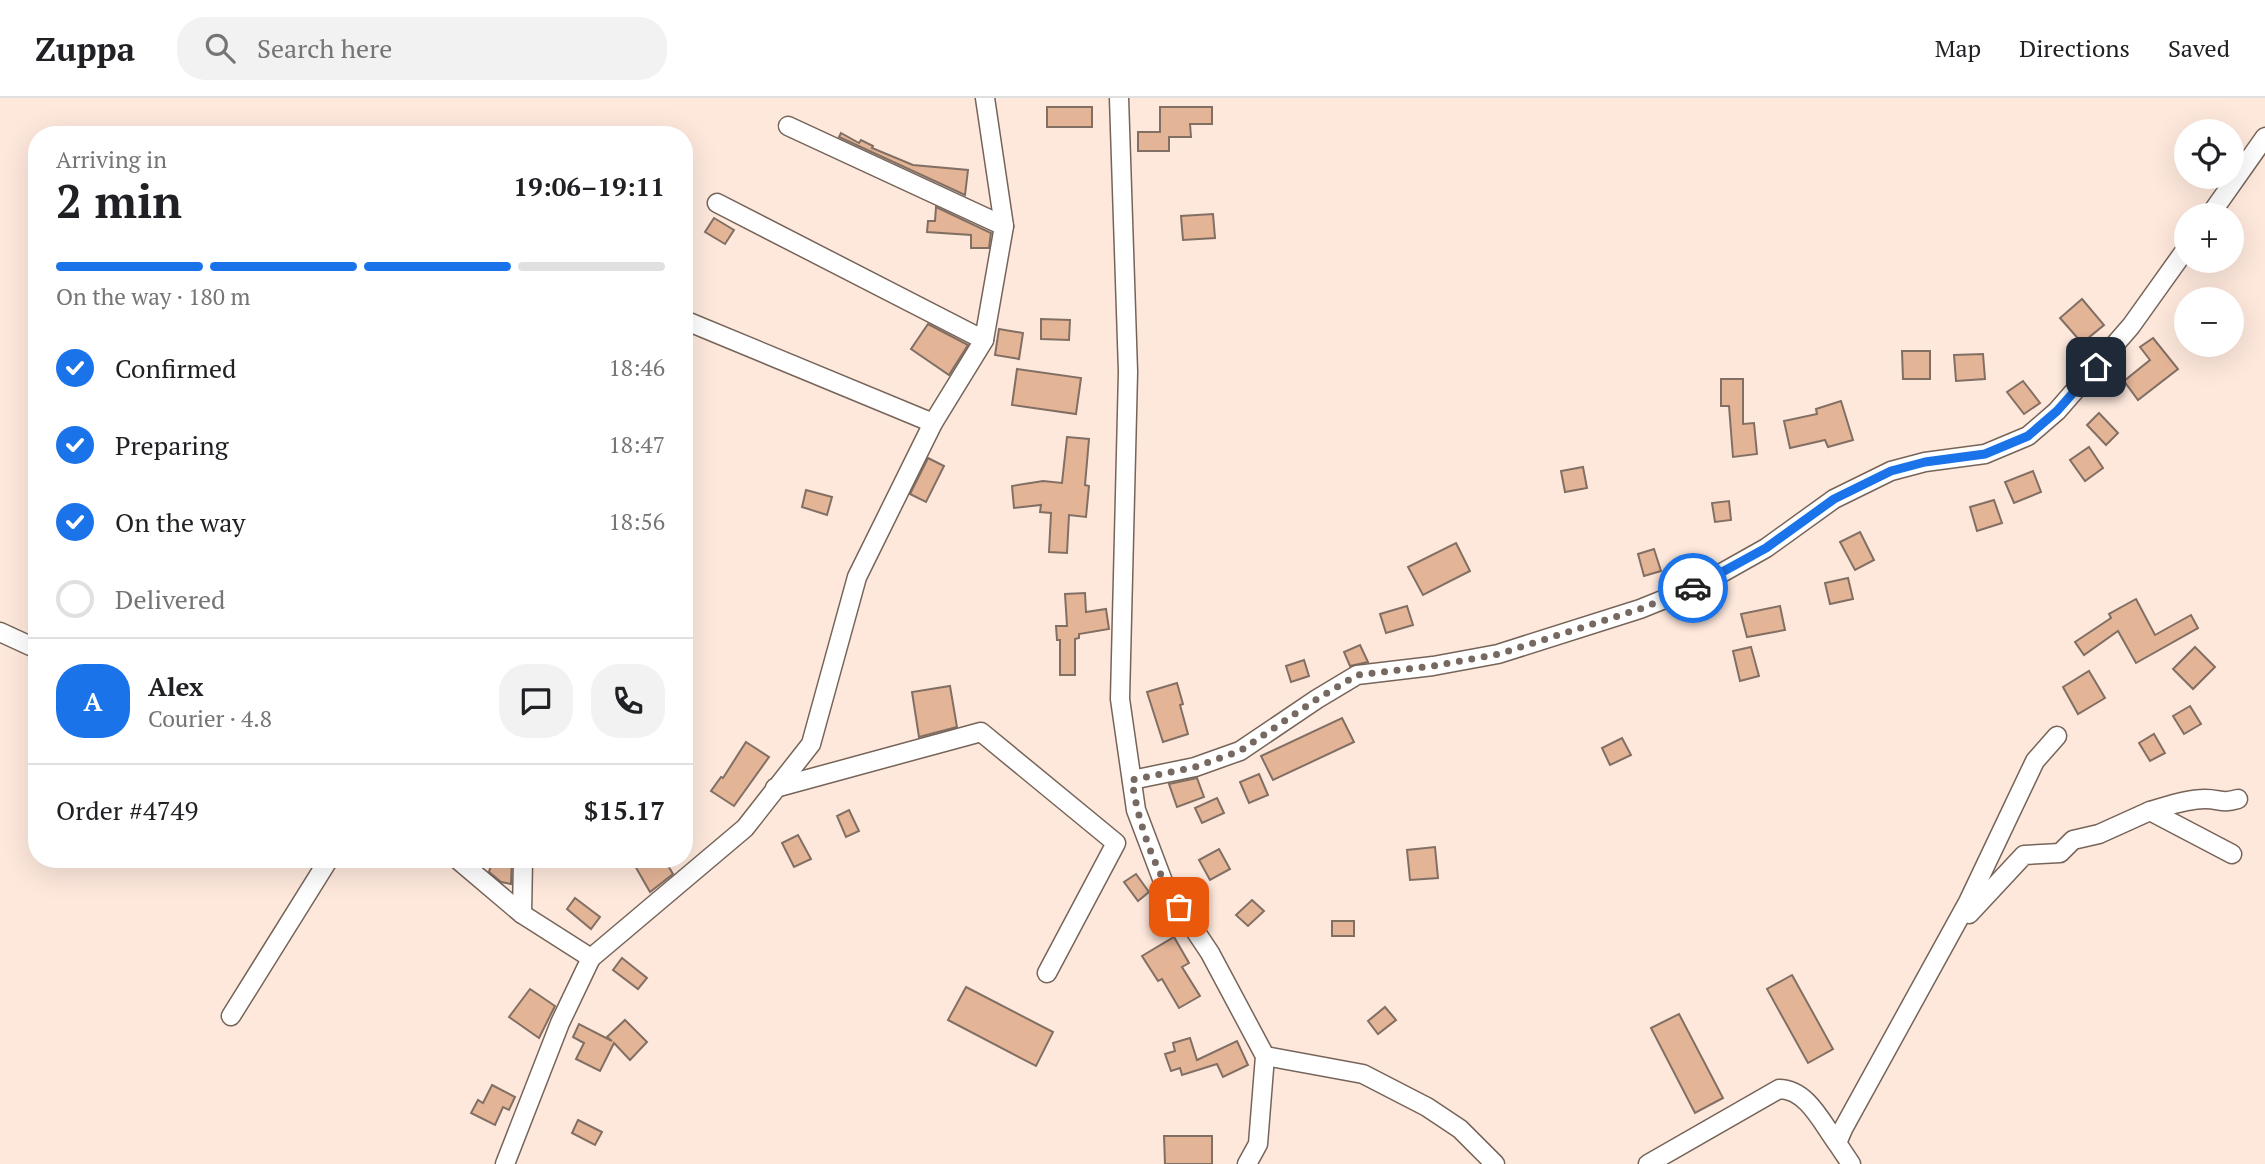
<!DOCTYPE html>
<html lang="en">
<head>
<meta charset="utf-8">
<style>
  :root { --surface:#fff; --page:#f2f2f2; --text:#202124; --muted:#757577; --line:#e0e0e0; --accent:#1a73e8 }
  body { margin:0; font-family:"PT Serif",serif; background:var(--page); color:var(--text); height:100vh; display:flex; flex-direction:column; font-size:26px; white-space:nowrap }
  * { box-sizing:border-box; margin:0 }
  p { font-size:23px; color:var(--muted) }
  .icon { flex:none; width:38px; height:38px; fill:none; stroke:currentColor; stroke-width:2; stroke-linecap:round; stroke-linejoin:round }
  .map { position:relative; flex:1; overflow:hidden }
  .panel { position:absolute; left:28px; top:28px; width:665px; height:742px; display:flex; flex-direction:column; background:var(--surface); border-radius:28px; box-shadow:0 7px 28px #0002 }
  .panel>* { flex:none }
  .controls { position:absolute; left:2174px; top:21px; display:grid; gap:14px }
  .controls a { display:grid; place-items:center; width:70px; height:70px; border-radius:50%; background:var(--surface); box-shadow:0 7px 28px #0002; font-size:35px }
  .pin { position:absolute; display:grid; place-items:center; width:60px; height:60px; color:#fff; margin:-30px; border-radius:14px; box-shadow:0 4px 10px #0006 }
  .courier { position:absolute; display:grid; place-items:center; width:70px; height:70px; margin:-35px; border:5px solid #1a73e8; border-radius:50%; background:#fff; color:#222; box-shadow:0 2px 9px #0007 }
  .head em { font-style:normal; font-weight:800 }
  .head div { display:flex; flex-direction:column-reverse }
  .head { display:flex; align-items:center; justify-content:space-between; height:119px; padding:0 28px }
  h1 { font-size:46px; font-weight:800; line-height:52px }
  .bar { display:grid; grid-template-columns:repeat(4,1fr); gap:10px 7px; align-content:center; height:84px; padding:0 28px }
  .bar i { height:9px; border-radius:5px; background:var(--line) }
  .bar .on { background:var(--accent) }
  .bar p { grid-column:span 4 }
  .line { display:flex; align-items:center; gap:18px; padding:0 28px; border-top:2px solid var(--line) }
  .line div { flex:1 }
  .round { display:grid; place-items:center; flex:none; width:74px; height:74px; border-radius:28px; background:var(--page) }
  ol { padding:0 28px; list-style:none }
  li { display:flex; align-items:center; gap:21px; height:77px }
  li p { margin-inline-start:auto }
  li .icon { padding:7px; border-radius:50%; background:var(--accent); color:#fff; stroke-width:4 }
  li:last-child { color:var(--muted) }
  li i { width:38px; height:38px; border:4px solid var(--line); border-radius:50% }
  header { display:flex; align-items:center; gap:42px; box-sizing:border-box; height:98px; padding:0 35px; background:var(--surface); border-bottom:2px solid var(--line) }
  header strong { font-size:33px }
  nav { display:flex; gap:38px; margin-inline-start:auto; font-size:24px }
  .search { width:490px; height:63px; background:var(--page); display:flex; align-items:center; gap:18px; box-sizing:border-box; padding:0 24px; border-radius:28px; color:var(--muted); font-size:26px }
  .map>svg:first-child { display:block }
</style>
</head>
<body>
<header>
<strong>Zuppa</strong>
<div class="search"><svg class="icon" aria-label="search" viewBox="0 0 24 24"><circle cx="10" cy="10" r="6"/><path d="M15 15l6 6"/></svg>Search here</div>
<nav><a>Map</a><a>Directions</a><a>Saved</a></nav>
</header>
<div class="map">
<svg width="2265" height="1066" viewBox="0 0 2265 1066">
  <rect width="100%" height="100%" fill="#fee8dc"/>
  <g fill="#e4b497" stroke="#826f64" stroke-width="2">
    <rect x="1047" y="9" width="45" height="20"/>
    <polygon points="1160,9 1212,9 1212,26 1190,26 1191,39 1169,39 1169,53 1138,53 1138,34 1160,34"/>
    <polygon points="841,35 859,45 861,42 873,48 872,50 913,67 968,72 965,97 839,39"/>
    <polygon points="936,109 991,135 989,150 971,150 971,137 927,134 928,123 935,123"/>
    <polygon points="1213,116 1215,140 1183,142 1181,118"/>
    <polygon points="714,120 734,132 725,146 705,134"/>
    <polygon points="2082,201 2104,227 2082,245 2060,220"/>
    <polygon points="1041,221 1070,222 1069,242 1041,241"/>
    <polygon points="928,226 968,247 949,277 911,251"/>
    <polygon points="999,231 1023,235 1019,261 995,257"/>
    <polygon points="2153,240 2178,271 2138,302 2124,283 2150,262 2140,249"/>
    <polygon points="1902,253 1930,253 1930,281 1903,281"/>
    <polygon points="1983,256 1985,281 1956,283 1954,257"/>
    <polygon points="1017,271 1081,280 1076,316 1012,307"/>
    <polygon points="1721,281 1743,281 1743,326 1754,325 1757,356 1733,359 1729,308 1721,308"/>
    <polygon points="2023,283 2040,305 2024,316 2007,294"/>
    <polygon points="1841,303 1853,342 1828,349 1825,342 1790,350 1784,323 1817,316 1816,311"/>
    <polygon points="2099,315 2118,335 2106,347 2087,327"/>
    <polygon points="1067,339 1089,341 1085,387 1089,388 1086,419 1069,417 1067,455 1049,454 1051,415 1040,414 1041,407 1014,410 1012,388 1043,383 1062,385"/>
    <polygon points="2089,349 2103,370 2085,383 2070,362"/>
    <polygon points="928,360 944,368 926,404 910,396"/>
    <polygon points="1583,369 1587,390 1565,394 1561,373"/>
    <polygon points="2033,373 2041,394 2014,405 2005,384"/>
    <polygon points="806,392 832,399 827,417 802,409"/>
    <polygon points="1994,402 2002,425 1977,433 1970,409"/>
    <polygon points="1729,403 1731,422 1715,424 1712,405"/>
    <polygon points="1860,434 1874,462 1855,472 1840,444"/>
    <polygon points="1456,445 1470,473 1423,497 1408,469"/>
    <polygon points="1654,451 1661,473 1644,478 1638,456"/>
    <polygon points="1848,480 1853,501 1830,506 1825,485"/>
    <polygon points="1085,495 1086,514 1106,511 1109,531 1079,536 1079,540 1075,541 1075,577 1060,577 1060,542 1057,542 1056,528 1067,528 1065,496"/>
    <polygon points="2136,501 2155,537 2191,517 2198,530 2136,565 2118,533 2084,557 2075,544 2111,520 2109,516"/>
    <polygon points="1407,508 1413,527 1386,535 1380,516"/>
    <polygon points="1780,508 1785,532 1747,539 1741,516"/>
    <polygon points="1360,547 1368,564 1350,568 1344,554"/>
    <polygon points="1751,549 1759,578 1740,583 1733,553"/>
    <polygon points="2195,549 2215,569 2193,591 2173,571"/>
    <polygon points="1304,562 1309,578 1291,584 1286,568"/>
    <polygon points="2089,573 2105,600 2078,616 2063,589"/>
    <polygon points="1177,585 1183,606 1180,607 1188,636 1163,644 1147,594"/>
    <polygon points="950,588 957,629 919,639 912,594"/>
    <polygon points="2190,608 2201,626 2184,636 2173,618"/>
    <polygon points="1342,620 1354,644 1273,682 1261,658"/>
    <polygon points="2154,636 2165,655 2150,663 2139,645"/>
    <polygon points="1622,640 1631,657 1610,667 1602,650"/>
    <polygon points="746,644 769,659 734,708 711,693 721,679 723,680"/>
    <polygon points="1259,676 1268,697 1249,705 1240,684"/>
    <polygon points="1197,680 1204,699 1177,709 1169,686"/>
    <polygon points="1217,700 1224,715 1202,725 1195,710"/>
    <polygon points="849,712 859,733 846,739 837,718"/>
    <polygon points="798,737 811,761 794,769 782,745"/>
    <polygon points="1435,749 1438,780 1410,782 1407,752"/>
    <polygon points="1219,751 1230,771 1210,782 1199,762"/>
    <polygon points="493,761 512,761 511,786 501,784 489,774"/>
    <polygon points="631,761 664,761 673,776 650,794"/>
    <polygon points="1136,776 1149,794 1138,803 1124,784"/>
    <polygon points="575,800 600,819 591,831 567,811"/>
    <polygon points="1252,802 1264,813 1248,828 1236,817"/>
    <rect x="1332" y="823" width="22" height="15"/>
    <polygon points="1174,839 1189,865 1182,869 1200,898 1179,910 1162,881 1158,883 1142,858"/>
    <polygon points="622,860 647,880 638,891 613,872"/>
    <polygon points="1792,877 1833,951 1808,965 1767,891"/>
    <polygon points="966,889 1053,934 1036,968 948,922"/>
    <polygon points="530,891 555,908 539,940 509,919"/>
    <polygon points="1385,909 1396,922 1378,936 1368,923"/>
    <polygon points="1679,916 1723,1000 1695,1015 1651,930"/>
    <polygon points="625,922 647,944 630,962 614,945 600,973 576,961 584,945 573,939 579,926 612,943 607,939"/>
    <polygon points="1190,940 1197,962 1237,943 1248,967 1223,979 1217,966 1182,977 1180,970 1171,973 1165,956 1175,953 1173,945"/>
    <polygon points="492,987 515,999 509,1012 503,1009 495,1027 471,1015 478,1002 483,1005"/>
    <polygon points="578,1022 602,1034 595,1047 572,1035"/>
    <polygon points="1164,1038 1212,1038 1212,1066 1165,1066"/>
  </g>
  <g fill="none" stroke-linecap="round" stroke-linejoin="round">
    <g stroke="#766459" stroke-width="21">
      <g id="minor">
        <polyline points="1119,0 1128,274 1120,601 1136,712 1164,786 1210,855 1265,958 1258,1046 1247,1066"/>
        <polyline points="788,28 1004,128"/>
        <polyline points="717,105 984,242"/>
        <polyline points="2210,117 2265,39"/>
        <polyline points="684,222 933,325"/>
        <polyline points="0,534 37,551"/>
        <polyline points="1132,682 1195,669 1240,653 1317,601 1357,577 1433,568 1498,556 1640,511 1702,486 1766,450 1834,401 1891,373 1925,364 1985,356 2028,338 2057,313 2131,228 2186,151"/>
        <polyline points="775,690 981,634 1116,745 1047,875"/>
        <path d="M2150,713C2168,708 2186,701 2205,701C2221,701 2221,706 2238,701"/>
        <polyline points="457,761 522,816 591,860 560,925 505,1066"/>
        <polyline points="522,816 523,761"/>
        <polyline points="1969,816 2024,757 2060,755 2073,742 2099,736 2150,713 2232,756"/>
        <polyline points="591,860 745,730 811,646 857,479 933,325 984,242 1004,128 985,0"/>
        <polyline points="231,918 329,761"/>
        <polyline points="1265,958 1363,976 1427,1009 1460,1031 1495,1066"/>
        <path d="M1648,1066L1779,991C1807,991 1822,1025 1837,1045"/>
        <polyline points="1851,1066 1837,1045 1843,1031 1968,804 2035,663 2057,638"/>
      </g>
    </g>
    <use href="#minor" stroke="#fff" stroke-width="18"/>
  </g>
  <g fill="none" stroke-linecap="round" stroke-linejoin="round">
    <path stroke="#766962" stroke-width="7" stroke-dasharray="0 12.6" d="M1179,809C1155,772 1138,726 1132,682L1195,669L1240,653L1317,601L1357,577L1433,568L1499,556L1640,511L1693,490"/>
    <polyline stroke="#1a73e8" stroke-width="9" points="1693,490 1766,450 1834,401 1891,373 1925,364 1985,356 2028,338 2057,313 2096,269"/>
  </g>
</svg>
<div class="controls">
<a><svg class="icon" aria-label="locate" viewBox="0 0 24 24"><circle cx="12" cy="12" r="6"/><path d="M12 2v4M12 18v4M2 12h4M18 12h4"/></svg></a>
<a>+</a>
<a>−</a>
</div>
<div class="pin" style="left:1179px;top:809px;background:#ea580c"><svg class="icon" aria-label="bag" viewBox="0 0 24 24"><path d="M5 8h14l-1 12H6zM9 8a3 3 0 0 1 6 0"/></svg></div>
<div class="pin" style="left:2096px;top:269px;background:#1f2937"><svg class="icon" aria-label="home" viewBox="0 0 24 24"><path d="M3 11l9-7 9 7M6 9v11h12V9"/></svg></div>
<div class="courier" style="left:1693px;top:490px"><svg class="icon" aria-label="car" viewBox="0 0 24 24"><path d="M5 17H2v-5l4-1 3-4h7l3 4 3 1v5h-3M9 17h6M6 11h13"/><circle cx="7" cy="17" r="2"/><circle cx="17" cy="17" r="2"/></svg></div>
<section class="panel">
<div class="head"><div><h1>2 min</h1><p>Arriving in</p></div><em>19:06–19:11</em></div>
<div class="bar"><i class="on"></i><i class="on"></i><i class="on"></i><i></i><p>On the way · 180 m</p></div>
<ol>
<li><svg class="icon" aria-label="check" viewBox="0 0 24 24"><path d="M5 12l5 5 9-10"/></svg>Confirmed<p>18:46</p></li>
<li><svg class="icon" aria-label="check" viewBox="0 0 24 24"><path d="M5 12l5 5 9-10"/></svg>Preparing<p>18:47</p></li>
<li><svg class="icon" aria-label="check" viewBox="0 0 24 24"><path d="M5 12l5 5 9-10"/></svg>On the way<p>18:56</p></li>
<li><i></i>Delivered</li>
</ol>
<div class="line" style="height:126px"><b class="round" style="background:var(--accent);color:#fff">A</b><div><b>Alex</b><p>Courier · 4.8</p></div><a class="round"><svg class="icon" aria-label="chat" viewBox="0 0 24 24"><path d="M4 5h16v11H9l-5 4z"/></svg></a><a class="round"><svg class="icon" aria-label="phone" viewBox="0 0 24 24"><path d="M5 4h4l2 5-3 2q2 4 5 5l2-3 5 2v4C11 20 4 13 5 4z"/></svg></a></div>
<div class="line" style="height:91px"><div>Order #4749</div><b>$15.17</b></div>
</section>
</div>
</body>
</html>
